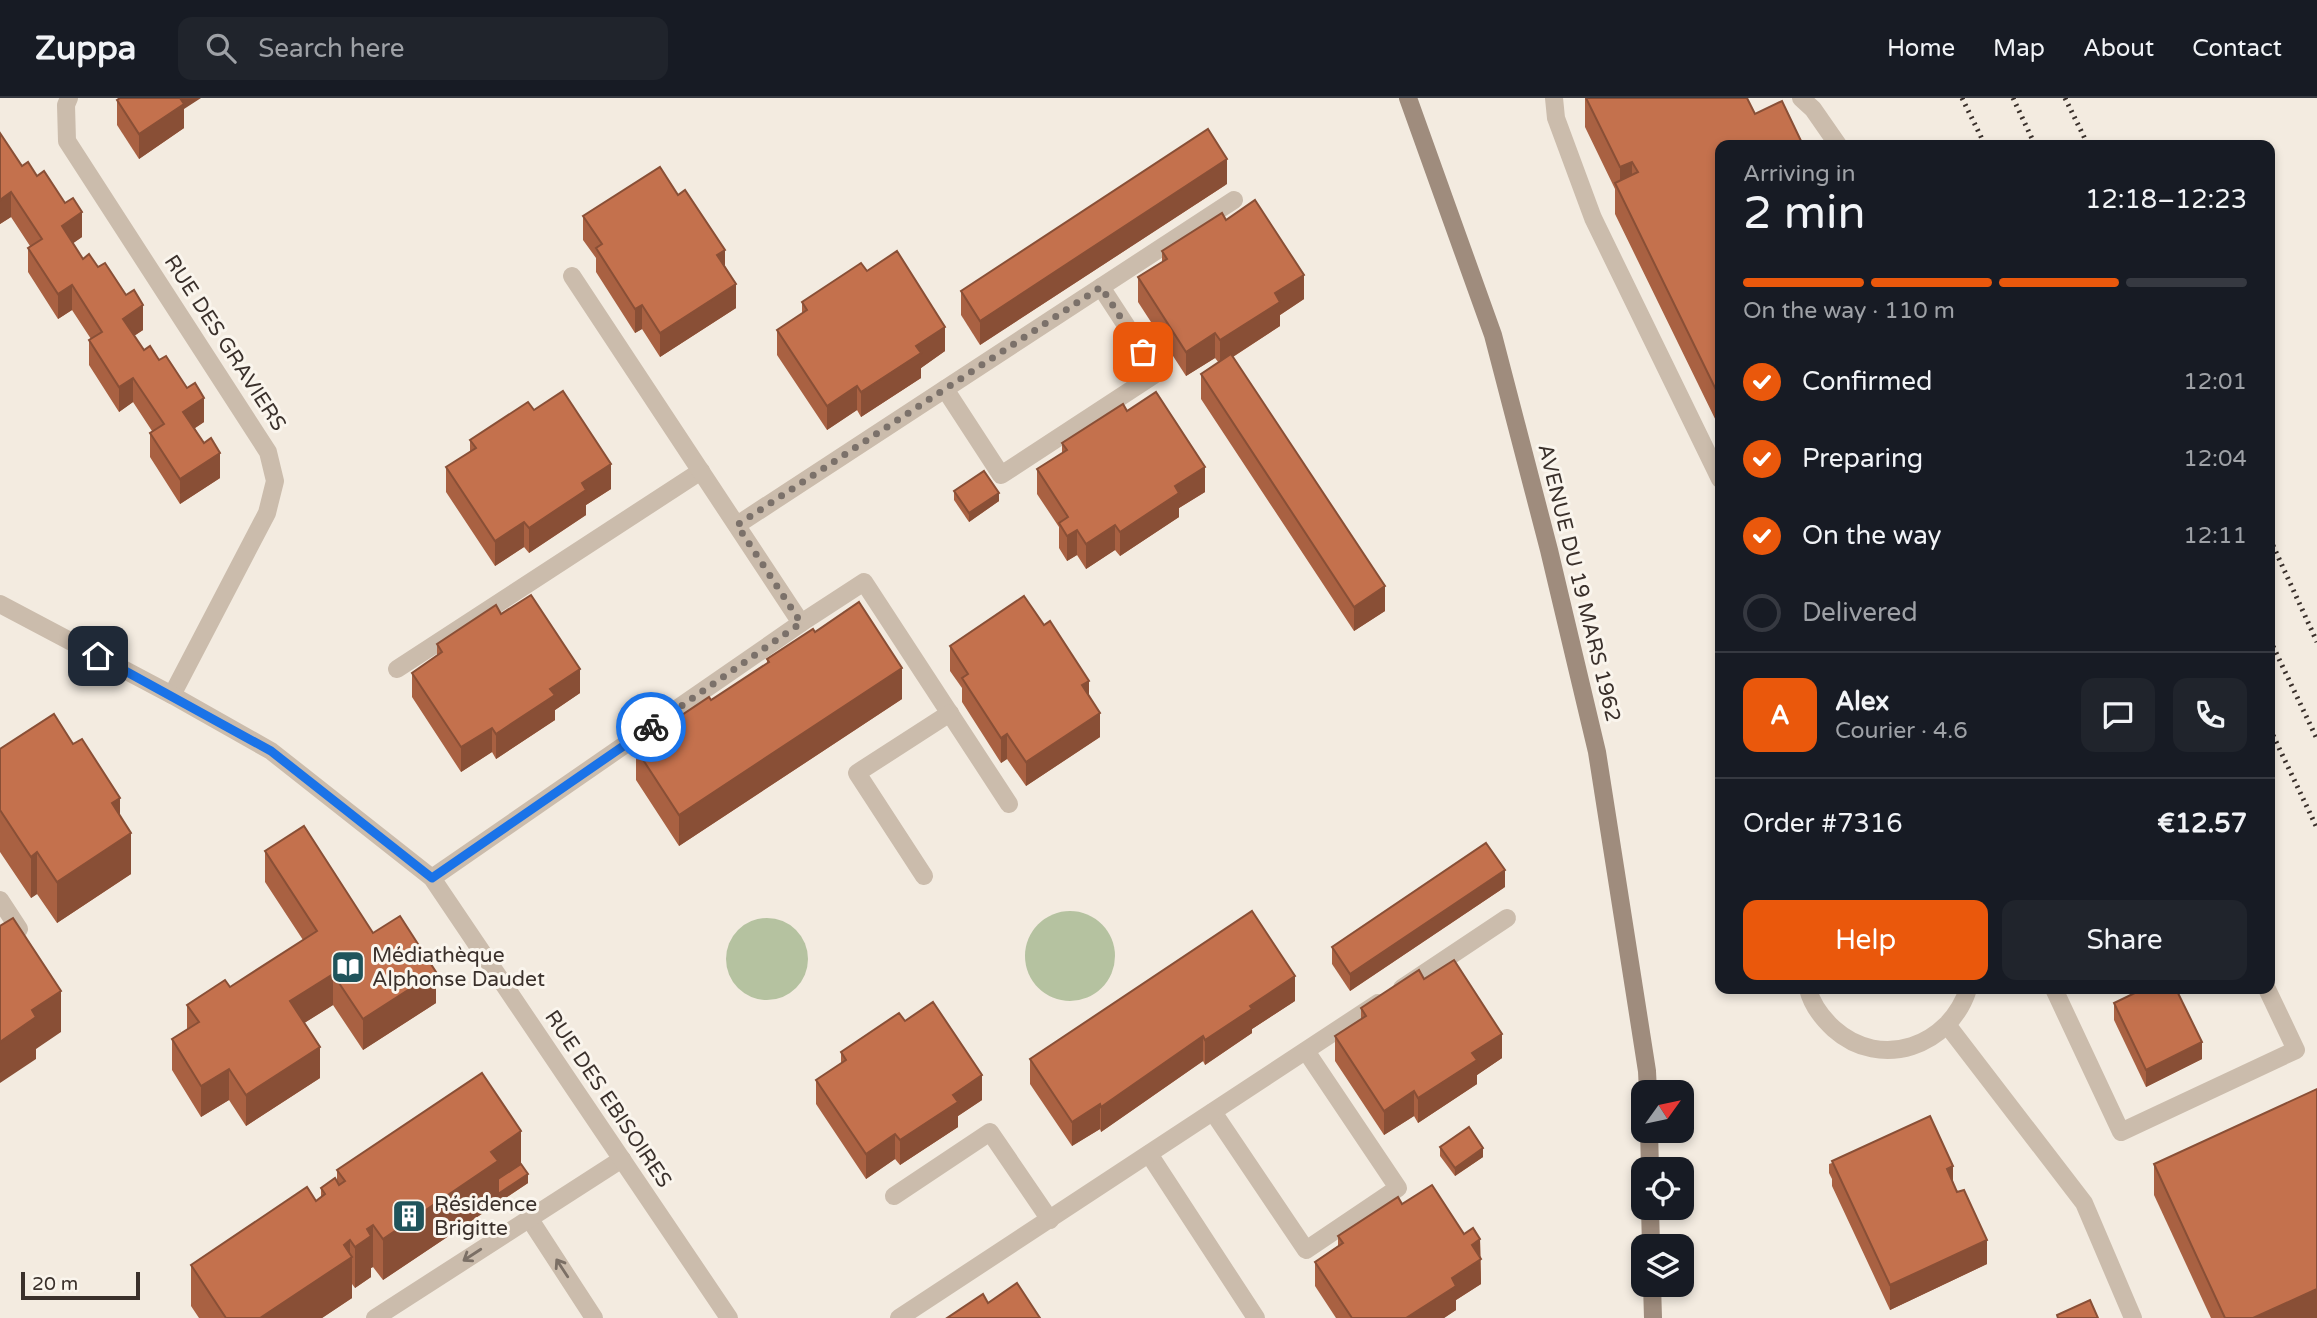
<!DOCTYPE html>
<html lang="en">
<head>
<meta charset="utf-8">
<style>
  :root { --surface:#171b24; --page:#20242c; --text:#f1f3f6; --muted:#9ea1a6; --line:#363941; --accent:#ea580c }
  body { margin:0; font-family:"Varela Round",sans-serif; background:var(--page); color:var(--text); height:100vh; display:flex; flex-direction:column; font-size:26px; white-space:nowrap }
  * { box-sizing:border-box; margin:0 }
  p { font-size:23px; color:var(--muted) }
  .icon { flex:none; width:38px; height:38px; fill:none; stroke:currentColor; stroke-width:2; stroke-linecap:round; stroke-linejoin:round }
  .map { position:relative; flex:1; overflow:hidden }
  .drawer { position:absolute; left:1715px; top:42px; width:560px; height:854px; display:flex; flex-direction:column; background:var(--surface); border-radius:14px; box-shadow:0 4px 10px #0003 }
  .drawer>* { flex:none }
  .needle { width:46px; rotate:57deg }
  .buttons { position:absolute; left:1631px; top:982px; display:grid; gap:14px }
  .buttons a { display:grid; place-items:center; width:63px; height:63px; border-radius:14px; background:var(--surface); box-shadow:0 4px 10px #0003; font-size:35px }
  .scale { position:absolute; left:21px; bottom:18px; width:119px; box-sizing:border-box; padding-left:7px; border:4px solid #3a302b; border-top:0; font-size:19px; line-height:24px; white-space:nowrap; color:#3a302b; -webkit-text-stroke:5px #faf5ed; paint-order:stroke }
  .pin { position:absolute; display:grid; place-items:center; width:60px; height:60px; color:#fff; margin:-30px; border-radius:14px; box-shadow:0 4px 10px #0006 }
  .courier { position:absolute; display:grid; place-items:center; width:70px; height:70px; margin:-35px; border:5px solid #1a73e8; border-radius:50%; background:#fff; color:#222; box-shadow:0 2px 9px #0007 }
  .headline em { font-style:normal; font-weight:600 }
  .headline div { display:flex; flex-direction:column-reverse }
  .headline { display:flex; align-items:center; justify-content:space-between; height:119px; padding:0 28px }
  h1 { font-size:46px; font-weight:600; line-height:52px }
  .bar { display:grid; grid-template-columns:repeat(4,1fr); gap:10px 7px; align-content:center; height:84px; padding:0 28px }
  .bar i { height:9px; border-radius:5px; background:var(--line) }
  .bar .active { background:var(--accent) }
  .bar p { grid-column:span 4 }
  .line { display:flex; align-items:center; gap:18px; padding:0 28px; border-top:2px solid var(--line) }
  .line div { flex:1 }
  .round { display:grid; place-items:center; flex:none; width:74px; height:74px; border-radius:14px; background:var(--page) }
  ol { padding:0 28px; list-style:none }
  li { display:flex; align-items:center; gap:21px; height:77px }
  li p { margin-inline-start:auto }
  li .icon { padding:7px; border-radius:50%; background:var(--accent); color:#fff; stroke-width:4 }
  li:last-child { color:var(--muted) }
  li i { width:38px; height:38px; border:4px solid var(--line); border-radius:50% }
  .primary-button { display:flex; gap:14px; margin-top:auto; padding:14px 28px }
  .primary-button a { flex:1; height:80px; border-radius:14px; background:var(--accent); color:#fff; font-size:28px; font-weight:600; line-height:80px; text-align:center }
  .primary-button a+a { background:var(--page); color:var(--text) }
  header { display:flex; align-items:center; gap:42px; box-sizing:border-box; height:98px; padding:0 35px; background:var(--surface); border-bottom:2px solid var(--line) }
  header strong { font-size:33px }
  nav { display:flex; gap:38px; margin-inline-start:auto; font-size:24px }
  .search { width:490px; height:63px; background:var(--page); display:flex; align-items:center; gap:18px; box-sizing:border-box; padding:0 24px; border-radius:14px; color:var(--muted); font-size:26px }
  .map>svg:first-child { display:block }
</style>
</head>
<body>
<header>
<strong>Zuppa</strong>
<div class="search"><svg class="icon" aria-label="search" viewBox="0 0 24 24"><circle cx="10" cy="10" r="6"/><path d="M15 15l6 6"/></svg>Search here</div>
<nav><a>Home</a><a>Map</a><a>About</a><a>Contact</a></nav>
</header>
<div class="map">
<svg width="2317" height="1220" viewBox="0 0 2317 1220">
  <rect width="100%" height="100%" fill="#f3ebe0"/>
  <g fill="#b5c2a0">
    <circle cx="1070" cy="858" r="45"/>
    <circle cx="767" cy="861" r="41"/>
  </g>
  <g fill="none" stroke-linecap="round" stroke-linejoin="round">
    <g stroke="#cbbcac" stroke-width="18">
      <polyline points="1554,0 1556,20 1593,120 1720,381"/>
      <polyline points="1801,0 1813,11 1838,47"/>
      <polyline points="945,291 1001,377 1157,275 1101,189"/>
      <polyline points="737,427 1234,102"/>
      <polyline points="801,525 864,484 1009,706"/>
      <polyline points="397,571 701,373"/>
      <polyline points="924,778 857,675 950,615"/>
      <polyline points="432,780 801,525 572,178"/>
      <polyline points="0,802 19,831 0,844"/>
      <polyline points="1402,890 1507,820"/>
      <polyline points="2054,891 2121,1034 2296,952 2267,891"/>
      <polyline points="1213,1014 1306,1152 1398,1090 1306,953"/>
      <polyline points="1149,1056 1256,1220"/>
      <polyline points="894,1098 990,1034 1050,1122"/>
      <polyline points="529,1120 594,1220"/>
      <polyline points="375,1220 622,1061"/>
      <polyline points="899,1220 1378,905"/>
    </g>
    <g stroke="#cbbcac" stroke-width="18">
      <polyline points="69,0 66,7 67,43 268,354 275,383 267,415 172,597"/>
      <polyline points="0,506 172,597 271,653 432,780 729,1220"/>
      <path d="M1808,891C1812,907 1822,920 1834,931C1881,973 1950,948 1968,891"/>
      <polyline points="1948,928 2084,1105 2133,1220"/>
    </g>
    <g stroke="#9f8c7d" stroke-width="18">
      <polyline points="1408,0 1493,237 1549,452 1597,654 1647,973 1648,994"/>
      <polyline points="1649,1032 1650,1071"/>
      <polyline points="1650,1110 1651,1148"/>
      <polyline points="1652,1186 1653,1220"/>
    </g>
    <g stroke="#3a302b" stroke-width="5" stroke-dasharray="2 5" stroke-linecap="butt">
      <polyline points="1962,0 1985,47"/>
      <polyline points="2013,0 2035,47"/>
      <polyline points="2065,0 2088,47"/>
      <polyline points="2270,441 2317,544"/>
      <polyline points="2270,542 2317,641"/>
      <polyline points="2270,631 2317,730"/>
    </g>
  </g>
  <g fill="#a96142">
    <polygon points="1585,0 1747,0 1720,47 1720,331 1615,116 1615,91 1585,29"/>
    <polygon points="117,2 184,11 184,30 139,61 117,27"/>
    <polygon points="0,35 22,68 37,78 82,139 73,145 83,161 98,169 143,232 134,238 144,252 159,262 204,324 195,330 220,380 180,406 150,359 150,335 152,333 133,304 119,314 89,267 89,242 91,241 72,212 58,221 28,174 28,150 30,148 11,119 0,126"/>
    <polygon points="1227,86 980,247 961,217 961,193"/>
    <polygon points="583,118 725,168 736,210 660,259 642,231 635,235 596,174 596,160 583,142"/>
    <polygon points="1226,122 1304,201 1280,217 1280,228 1233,259 1385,513 1354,533 1201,301 1201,276 1219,265 1215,260 1186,278 1138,204 1138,179 1162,164 1162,153"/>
    <polygon points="867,173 945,253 921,270 921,280 861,319 857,312 827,332 777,257 777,232 802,216 802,204"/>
    <polygon points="534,312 611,391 586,407 586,417 529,455 524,449 495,468 446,394 446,369 470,354 470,342"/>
    <polygon points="1062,345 1205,394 1179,410 1179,419 1120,458 1115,452 1086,471 1077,457 1067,463 1059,450 1059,429 1037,396 1037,371 1062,355"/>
    <polygon points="954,393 999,403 969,424 954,402"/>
    <polygon points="501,516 580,595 555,612 555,622 496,661 492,654 461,674 412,599 412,575 437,558 437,546"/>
    <polygon points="815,534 902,601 679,748 636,682 636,651 664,633 664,629 711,602 767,566 767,561"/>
    <polygon points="950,548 1089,598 1100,639 1026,688 1007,661 1001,665 962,604 962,590 950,573"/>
    <polygon points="0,651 120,718 131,776 57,825 37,796 31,800 0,754"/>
    <polygon points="265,753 373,835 436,905 363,952 333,907 304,925 320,980 246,1028 229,1002 201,1019 172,972 172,941 187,931 187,907 230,889 303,842 265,784"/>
    <polygon points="1505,789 1350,893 1332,866 1332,849"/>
    <polygon points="1424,881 1502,960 1477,977 1477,986 1418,1025 1414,1018 1384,1037 1335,963 1335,938 1361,922 1361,910"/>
    <polygon points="1295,903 1252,931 1252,935 1205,967 1203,963 1101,1034 1100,1031 1072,1048 1030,986 1030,961"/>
    <polygon points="2114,905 2202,961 2146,989 2114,922"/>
    <polygon points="905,923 982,1002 958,1018 958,1029 900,1067 895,1061 866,1081 816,1006 816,982 841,966 841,954"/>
    <polygon points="1440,1049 1483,1059 1455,1078 1440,1058"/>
    <polygon points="1832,1065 1953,1084 1987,1166 1890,1212 1832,1088 1832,1081 1829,1075 1829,1066"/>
    <polygon points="521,1066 528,1085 383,1182 373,1169 371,1170 371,1179 355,1190 352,1186 352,1200 322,1220 199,1220 191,1208 191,1167 316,1103 321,1099 321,1090 337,1083 337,1072"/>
    <polygon points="2154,1066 2317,1220 2211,1220 2154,1097"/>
    <polygon points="1402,1106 1464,1136 1480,1141 1481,1186 1456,1202 1456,1212 1444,1220 1336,1220 1315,1188 1315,1164 1338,1148 1338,1138"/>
  </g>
  <g fill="#894f36">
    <polygon points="175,0 201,0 184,11 184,30 139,61 139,36"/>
    <polygon points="1227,61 1227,86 980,247 980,223"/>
    <polygon points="1632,64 1632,95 1620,95 1620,69"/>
    <polygon points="11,94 11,119 0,126 0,102"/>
    <polygon points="82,114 82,139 62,153 62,128"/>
    <polygon points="725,152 725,177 717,157"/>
    <polygon points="1304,177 1304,201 1280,217 1280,228 1220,267 1220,242 1275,195"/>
    <polygon points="736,186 736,210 660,259 660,235"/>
    <polygon points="72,187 72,212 58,221 58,196"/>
    <polygon points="143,207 143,232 123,245 123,221"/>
    <polygon points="642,207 642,231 635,235 635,211"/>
    <polygon points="945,229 945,253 921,270 921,280 861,319 861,294 916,248"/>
    <polygon points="1215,235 1215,260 1186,278 1186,254"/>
    <polygon points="133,280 133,304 119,314 119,289"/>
    <polygon points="857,288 857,312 827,332 827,308"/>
    <polygon points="204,300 204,324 183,338 183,314"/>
    <polygon points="220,355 220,380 180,406 180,381"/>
    <polygon points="611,366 611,391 586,407 586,417 529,455 529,430 582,385"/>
    <polygon points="1205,369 1205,394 1179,410 1179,419 1120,458 1120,434 1175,388"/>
    <polygon points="999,395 999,403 969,424 969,415"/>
    <polygon points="524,424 524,449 495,468 495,443"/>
    <polygon points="1115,427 1115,452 1086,471 1086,446"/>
    <polygon points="1077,432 1077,457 1067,463 1067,438"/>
    <polygon points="1385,488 1385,513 1354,533 1354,509"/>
    <polygon points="902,570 902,601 679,748 679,717"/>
    <polygon points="580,571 580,595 555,612 555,622 496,661 496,636 550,591"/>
    <polygon points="1089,583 1089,607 1082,587"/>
    <polygon points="1100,615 1100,639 1026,688 1026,664"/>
    <polygon points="492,630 492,654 461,674 461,649"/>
    <polygon points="1007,636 1007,661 1001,665 1001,640"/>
    <polygon points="120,700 120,741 112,705"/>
    <polygon points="131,735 131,776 57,825 57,784"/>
    <polygon points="37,754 37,796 31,800 31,759"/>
    <polygon points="1505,772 1505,789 1350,893 1350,876"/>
    <polygon points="436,874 436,905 363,952 363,921"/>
    <polygon points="333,876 333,907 290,934 290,903"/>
    <polygon points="1295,878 1295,903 1252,931 1252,935 1205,967 1205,942 1250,908"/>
    <polygon points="61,893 61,934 36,951 36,961 0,985 0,944 32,912"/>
    <polygon points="1502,936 1502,960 1477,977 1477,986 1418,1025 1418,1000 1472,955"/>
    <polygon points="1203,938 1203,963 1101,1034 1101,1009"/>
    <polygon points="2202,944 2202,961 2146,989 2146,972"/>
    <polygon points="320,949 320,980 246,1028 246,997"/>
    <polygon points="229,971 229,1002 201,1019 201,988"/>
    <polygon points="982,977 982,1002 958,1018 958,1029 900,1067 900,1042 953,997"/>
    <polygon points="1414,993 1414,1018 1384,1037 1384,1013"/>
    <polygon points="1100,1006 1100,1031 1072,1048 1072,1024"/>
    <polygon points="521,1033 521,1075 498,1090 498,1105 383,1182 383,1141 491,1054"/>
    <polygon points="895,1036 895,1061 866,1081 866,1056"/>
    <polygon points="1483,1050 1483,1059 1455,1078 1455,1070"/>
    <polygon points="1953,1068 1953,1093 1947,1071"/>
    <polygon points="528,1076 528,1085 498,1105 498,1096"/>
    <polygon points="373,1127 373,1169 371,1170 371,1179 355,1190 355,1149 367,1131"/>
    <polygon points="1480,1141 1481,1186 1456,1202 1456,1212 1444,1220 1406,1220 1452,1180 1472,1147"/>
    <polygon points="350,1142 350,1160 352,1159 352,1200 322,1220 260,1220"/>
    <polygon points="1987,1142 1987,1166 1890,1212 1890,1187"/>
    <polygon points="2317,1191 2317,1220 2253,1220"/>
  </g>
  <g fill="#c4714d" stroke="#894f36" stroke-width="2">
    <polygon points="120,0 180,0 184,6 139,36 117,2"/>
    <polygon points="1586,0 1747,0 1755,16 1782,3 1803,47 1720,47 1720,300 1615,85 1638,74 1632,64 1620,69"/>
    <polygon points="1208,31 1227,61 980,223 961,193"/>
    <polygon points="0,35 22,68 28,64 37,78 44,73 65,105 73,100 82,114 62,128 83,161 89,156 98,169 105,165 126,197 134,192 143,207 123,221 144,252 150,248 159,262 166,258 187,290 195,285 204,300 183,314 204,345 211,340 220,355 180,381 150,335 164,326 133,280 119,289 89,242 102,234 72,187 58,196 28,150 42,141 11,94 0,102"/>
    <polygon points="660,69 678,97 685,92 725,152 717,157 736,186 660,235 642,207 635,211 596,150 602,146 583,118"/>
    <polygon points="1255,102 1304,177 1275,195 1280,204 1220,242 1215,235 1186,254 1138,179 1167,161 1162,153 1222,115 1226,122"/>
    <polygon points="897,153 945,229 916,248 921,255 861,294 857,288 827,308 777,232 807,212 802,204 861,165 867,173"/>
    <polygon points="1231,256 1385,488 1354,509 1201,276"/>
    <polygon points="563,293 611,366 582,385 586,392 529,430 524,424 495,443 446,369 476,350 470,342 528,304 534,312"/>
    <polygon points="1156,294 1205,369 1175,388 1179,395 1120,434 1115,427 1086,446 1077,432 1067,438 1059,425 1068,419 1037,371 1067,352 1062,345 1123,306 1127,313"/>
    <polygon points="984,373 999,395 969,415 954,393"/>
    <polygon points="531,497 580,571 550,591 555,597 496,636 492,630 461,649 412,575 442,554 437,546 496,507 501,516"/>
    <polygon points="1024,498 1044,527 1050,523 1089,583 1082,587 1100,615 1026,664 1007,636 1001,640 962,580 968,576 950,548"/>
    <polygon points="859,504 902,570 679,717 636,651 665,632 664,629 709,599 711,602 769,564 767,561 813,531 815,534"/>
    <polygon points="54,616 73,646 82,641 120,700 112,705 131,735 57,784 37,754 31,759 0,712 0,651"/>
    <polygon points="304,728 373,835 400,818 436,874 363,921 333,876 290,903 320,949 246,997 229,971 201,988 172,941 199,924 187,907 225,882 230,889 317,833 265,753"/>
    <polygon points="1486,745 1505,772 1350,876 1332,849"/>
    <polygon points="1252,813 1295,878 1250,908 1252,911 1205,942 1203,938 1101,1009 1100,1006 1072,1024 1030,961"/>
    <polygon points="13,820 61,893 32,912 36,919 0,944 0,828"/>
    <polygon points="1454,862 1502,936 1472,955 1477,962 1418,1000 1414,993 1384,1013 1335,938 1366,918 1361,910 1419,872 1424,881"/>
    <polygon points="2143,891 2176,891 2202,944 2146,972 2114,905"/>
    <polygon points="933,904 982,977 953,997 958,1004 900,1042 895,1036 866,1056 816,982 846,962 841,954 899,915 905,923"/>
    <polygon points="482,975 521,1033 491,1054 498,1063 383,1141 373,1127 367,1131 371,1138 355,1149 350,1142 344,1147 352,1159 260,1220 226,1220 191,1167 307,1089 316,1103 325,1096 321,1090 335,1080 339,1087 345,1083 337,1072"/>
    <polygon points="2317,991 2317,1191 2253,1220 2225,1220 2154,1066"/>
    <polygon points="1930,1018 1953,1068 1947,1071 1957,1094 1964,1092 1987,1142 1890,1187 1832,1063"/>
    <polygon points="1469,1029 1483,1050 1455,1070 1440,1049"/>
    <polygon points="521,1066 528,1076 498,1096 498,1081"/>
    <polygon points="1432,1087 1464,1136 1473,1130 1480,1141 1472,1147 1481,1161 1452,1180 1456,1188 1406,1220 1352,1220 1315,1164 1343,1145 1338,1138 1398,1099 1402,1106"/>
    <polygon points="1017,1185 1040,1220 947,1220 983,1196 988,1205"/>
    <polygon points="2090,1202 2098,1220 2058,1220 2057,1217"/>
  </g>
  <defs><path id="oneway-shaft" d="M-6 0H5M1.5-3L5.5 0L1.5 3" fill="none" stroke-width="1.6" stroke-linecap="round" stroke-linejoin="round" transform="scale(1.75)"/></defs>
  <g stroke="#7b6f65">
    <use href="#oneway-shaft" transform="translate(472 1157) rotate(147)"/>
    <use href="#oneway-shaft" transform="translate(562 1170) rotate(-123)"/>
  </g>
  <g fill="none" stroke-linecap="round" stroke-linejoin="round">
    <polyline stroke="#7b716a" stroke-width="7" stroke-dasharray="0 12.6" points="651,629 801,525 737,427 1101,189 1143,254"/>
    <polyline stroke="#1a73e8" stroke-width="9" points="98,558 271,653 432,780 651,629"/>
  </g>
  <defs>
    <g id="library-square" transform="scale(1.75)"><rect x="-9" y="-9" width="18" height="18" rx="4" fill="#20545b" stroke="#faf5ed"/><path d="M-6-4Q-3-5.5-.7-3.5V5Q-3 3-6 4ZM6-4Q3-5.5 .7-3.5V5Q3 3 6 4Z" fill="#fff"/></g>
    <g id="building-square" transform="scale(1.75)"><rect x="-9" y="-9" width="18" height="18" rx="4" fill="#20545b" stroke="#faf5ed"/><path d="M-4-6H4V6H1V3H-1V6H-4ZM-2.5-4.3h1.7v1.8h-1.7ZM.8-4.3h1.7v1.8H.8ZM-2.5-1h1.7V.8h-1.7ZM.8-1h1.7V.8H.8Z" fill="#fff"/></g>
  </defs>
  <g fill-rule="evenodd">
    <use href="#library-square" x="348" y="869"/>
    <use href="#building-square" x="409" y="1118"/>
  </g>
  <g text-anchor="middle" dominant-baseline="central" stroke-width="6" stroke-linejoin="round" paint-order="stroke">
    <g font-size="21" fill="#3a302b" stroke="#faf5ed">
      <text transform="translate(225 245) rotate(57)">RUE DES GRAVIERS</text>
      <text transform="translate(1579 485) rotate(76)">AVENUE DU 19 MARS 1962</text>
      <text transform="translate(608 1001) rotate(56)">RUE DES EBISOIRES</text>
    </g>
    <g font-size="21" fill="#3a302b" stroke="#faf5ed" text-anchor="start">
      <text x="372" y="857">Médiathèque<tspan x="372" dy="24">Alphonse Daudet</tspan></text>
      <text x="434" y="1106">Résidence<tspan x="434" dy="24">Brigitte</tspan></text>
    </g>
  </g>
</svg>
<div class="buttons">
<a><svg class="needle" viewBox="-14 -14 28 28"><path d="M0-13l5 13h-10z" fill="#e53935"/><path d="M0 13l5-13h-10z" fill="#9ea1a6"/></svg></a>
<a><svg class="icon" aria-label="locate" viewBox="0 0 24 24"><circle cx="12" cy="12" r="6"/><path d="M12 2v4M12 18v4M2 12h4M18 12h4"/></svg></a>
<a><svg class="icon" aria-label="layers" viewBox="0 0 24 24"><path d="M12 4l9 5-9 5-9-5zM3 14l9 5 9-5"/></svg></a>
</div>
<div class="scale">20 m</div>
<div class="pin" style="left:1143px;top:254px;background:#ea580c"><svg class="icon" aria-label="bag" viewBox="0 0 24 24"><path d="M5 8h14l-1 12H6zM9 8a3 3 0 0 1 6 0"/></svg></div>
<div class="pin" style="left:98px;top:558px;background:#1f2937"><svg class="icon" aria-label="home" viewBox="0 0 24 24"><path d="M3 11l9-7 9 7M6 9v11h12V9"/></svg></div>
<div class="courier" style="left:651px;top:629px"><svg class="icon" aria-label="bike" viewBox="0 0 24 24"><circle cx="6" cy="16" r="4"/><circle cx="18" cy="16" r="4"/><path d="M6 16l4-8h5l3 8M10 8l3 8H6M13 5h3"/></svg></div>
<section class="drawer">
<div class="headline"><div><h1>2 min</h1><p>Arriving in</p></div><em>12:18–12:23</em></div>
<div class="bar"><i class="active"></i><i class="active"></i><i class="active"></i><i></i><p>On the way · 110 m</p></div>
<ol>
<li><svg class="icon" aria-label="check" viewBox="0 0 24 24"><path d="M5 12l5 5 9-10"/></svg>Confirmed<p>12:01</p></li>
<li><svg class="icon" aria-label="check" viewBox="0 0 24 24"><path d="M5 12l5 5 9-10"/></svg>Preparing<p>12:04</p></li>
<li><svg class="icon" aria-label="check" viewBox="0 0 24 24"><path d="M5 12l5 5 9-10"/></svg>On the way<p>12:11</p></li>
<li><i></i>Delivered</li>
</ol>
<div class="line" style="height:126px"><b class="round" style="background:var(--accent);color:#fff">A</b><div><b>Alex</b><p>Courier · 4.6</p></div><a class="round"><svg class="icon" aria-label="chat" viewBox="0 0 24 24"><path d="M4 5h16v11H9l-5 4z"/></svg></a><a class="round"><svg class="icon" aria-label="phone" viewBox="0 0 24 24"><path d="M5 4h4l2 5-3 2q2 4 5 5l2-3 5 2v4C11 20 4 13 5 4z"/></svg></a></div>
<div class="line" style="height:91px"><div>Order #7316</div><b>€12.57</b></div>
<div class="primary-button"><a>Help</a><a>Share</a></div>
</section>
</div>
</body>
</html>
